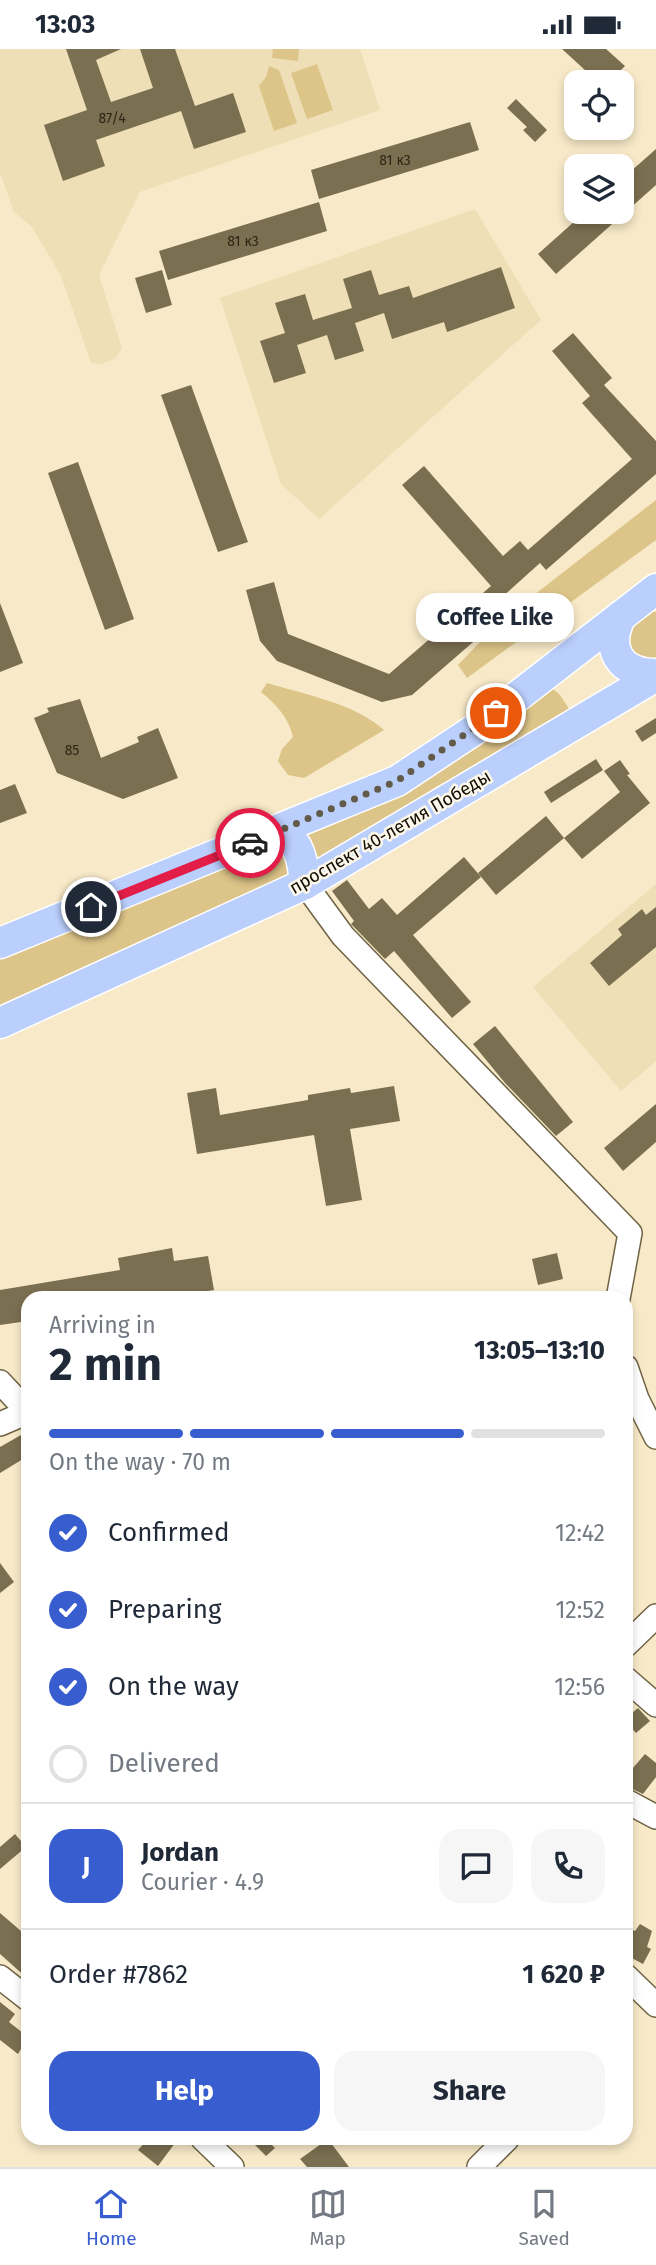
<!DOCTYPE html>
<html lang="en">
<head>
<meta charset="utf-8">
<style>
  :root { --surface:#fff; --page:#f6f6f7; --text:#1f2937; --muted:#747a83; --line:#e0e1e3; --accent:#375dce }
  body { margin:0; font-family:"Fira Sans",sans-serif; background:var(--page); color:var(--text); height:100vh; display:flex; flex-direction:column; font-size:26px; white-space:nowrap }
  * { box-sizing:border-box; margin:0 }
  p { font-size:23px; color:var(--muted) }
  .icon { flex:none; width:38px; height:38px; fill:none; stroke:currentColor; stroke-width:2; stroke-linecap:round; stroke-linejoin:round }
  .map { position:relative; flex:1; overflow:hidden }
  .sheet { position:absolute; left:21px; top:1242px; width:612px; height:854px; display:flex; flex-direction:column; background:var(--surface); border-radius:21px; box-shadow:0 4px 10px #0003 }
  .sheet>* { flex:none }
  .controls { position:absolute; left:564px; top:21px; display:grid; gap:14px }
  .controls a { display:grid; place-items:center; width:70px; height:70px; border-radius:14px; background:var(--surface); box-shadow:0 4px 10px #0003; font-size:35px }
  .pin { position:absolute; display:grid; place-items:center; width:60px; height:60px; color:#fff; margin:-30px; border:4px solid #fff; border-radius:50%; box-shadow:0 2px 7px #0007 }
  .courier { position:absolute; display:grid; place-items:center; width:70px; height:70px; margin:-35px; border:5px solid #e11d48; border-radius:50%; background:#fff; color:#222; box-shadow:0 2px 9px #0007 }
  .bubble { position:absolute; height:49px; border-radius:21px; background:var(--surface); box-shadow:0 4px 10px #0003; font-size:23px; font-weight:700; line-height:49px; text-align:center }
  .headline em { font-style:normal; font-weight:700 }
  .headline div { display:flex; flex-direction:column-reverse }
  .headline { display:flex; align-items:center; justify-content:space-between; height:119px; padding:0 28px }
  h1 { font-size:46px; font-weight:700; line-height:52px }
  .bar { display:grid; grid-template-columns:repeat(4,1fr); gap:10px 7px; align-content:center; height:84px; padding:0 28px }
  .bar i { height:9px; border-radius:5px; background:var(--line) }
  .bar .current { background:var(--accent) }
  .bar p { grid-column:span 4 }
  .line { display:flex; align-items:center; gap:18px; padding:0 28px; border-top:2px solid var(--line) }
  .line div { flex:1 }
  .round { display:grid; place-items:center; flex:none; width:74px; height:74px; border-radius:21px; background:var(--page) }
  ol { padding:0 28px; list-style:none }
  li { display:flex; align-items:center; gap:21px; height:77px }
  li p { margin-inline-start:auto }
  li .icon { padding:7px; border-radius:50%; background:var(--accent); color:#fff; stroke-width:4 }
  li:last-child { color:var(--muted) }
  li i { width:38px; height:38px; border:4px solid var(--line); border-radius:50% }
  .button { display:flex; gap:14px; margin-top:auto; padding:14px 28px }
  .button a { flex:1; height:80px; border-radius:21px; background:var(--accent); color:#fff; font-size:28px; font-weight:700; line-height:80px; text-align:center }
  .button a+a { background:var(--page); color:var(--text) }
  .status { display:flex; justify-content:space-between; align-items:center; height:49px; padding:0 35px; background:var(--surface); direction:ltr }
  .status svg { height:19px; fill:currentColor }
  .tab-bar { display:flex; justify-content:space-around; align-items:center; height:98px; border-top:2px solid var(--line); background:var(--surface); font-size:19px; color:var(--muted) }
  .tab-bar a { display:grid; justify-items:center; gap:4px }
  .tab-bar .current { color:var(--accent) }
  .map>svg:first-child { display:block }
</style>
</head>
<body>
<div class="status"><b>13:03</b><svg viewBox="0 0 49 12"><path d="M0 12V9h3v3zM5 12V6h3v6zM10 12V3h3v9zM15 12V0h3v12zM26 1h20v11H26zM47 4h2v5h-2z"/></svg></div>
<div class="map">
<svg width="656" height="2118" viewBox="0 0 656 2118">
  <rect width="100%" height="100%" fill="#f8eac8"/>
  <g fill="#efdfb6">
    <polygon points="0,0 360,0 380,61 140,143 99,226 122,299 116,309 102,315 91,314 61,227 32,178 14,163 0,124"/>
    <polygon points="475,160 541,271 319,470 281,435 220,249"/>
    <polygon points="656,835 656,1012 621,1042 533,938"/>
  </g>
  <g fill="#ddc488">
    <polygon points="273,0 299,0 298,12 272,9"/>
    <polygon points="317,15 333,61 307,70 291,24"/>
    <polygon points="269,17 279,21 297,74 274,82 259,37 266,28"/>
    <polygon points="656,451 656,491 467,629 458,616 498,574"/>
    <polygon points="649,562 656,563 656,620 637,618 623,576"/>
    <path d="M267,634C306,646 354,654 384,681L304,729L288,726L278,712L282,700L293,688C288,668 277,656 261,643Z"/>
    <polygon points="552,639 560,646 573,666 310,819 296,784"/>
    <polygon points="278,796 287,804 293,824 286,833 0,957 0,906"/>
  </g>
  <g fill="#7b6f51">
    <polygon points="66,0 121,0 96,11 111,53 153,39 140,0 175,0 195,57 233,44 246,83 194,100 181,62 96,91 105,117 63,132 44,76 87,61"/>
    <polygon points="562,0 606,0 625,17 609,33 598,33"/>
    <polygon points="516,50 547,81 535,93 523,81 527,78 507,59"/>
    <polygon points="470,73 479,101 319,150 311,121"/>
    <polygon points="656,100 656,136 556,225 538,205 585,163 621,163 621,131"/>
    <polygon points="319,153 327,182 168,231 159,202"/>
    <polygon points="501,218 515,259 447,283 444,273 392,290 384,264 355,274 364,302 335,311 327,286 297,296 306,324 274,334 260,292 285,284 275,254 305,245 313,271 352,259 343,230 371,221 379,246 409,237 413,249"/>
    <polygon points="162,221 172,256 146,264 135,229"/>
    <polygon points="573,284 612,329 604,336 656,392 656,425 546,521 540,514 492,557 502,568 412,646 382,653 277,612 260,592 246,541 274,533 288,585 389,625 491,537 402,436 424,417 503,507 520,492 528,501 632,410 582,354 590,347 552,302"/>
    <polygon points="191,336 248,493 218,503 161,346"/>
    <polygon points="78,413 134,570 105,581 48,424"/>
    <polygon points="0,554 23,614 0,623"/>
    <polygon points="80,650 101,709 139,693 137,688 158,679 178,729 123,750 57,724 34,669 49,663 47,659"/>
    <polygon points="656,669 656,684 642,693 635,682"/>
    <polygon points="596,710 603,721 551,754 544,743"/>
    <polygon points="620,711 630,725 627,726 650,754 582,810 564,789 620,743 604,722"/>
    <polygon points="15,735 27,764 0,774 0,741"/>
    <polygon points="546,767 564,789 496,846 478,824"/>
    <polygon points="464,808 481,828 413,886 471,953 452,969 394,902 385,910 354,878 351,875 354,872 332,842 347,831 369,860 382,849 397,866"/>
    <polygon points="656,858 656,898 609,937 590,914 622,886 618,880 642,860 646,866"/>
    <polygon points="495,977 573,1073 556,1087 505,1034 473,995"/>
    <polygon points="394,1037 400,1072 350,1080 362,1151 326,1157 314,1086 197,1105 187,1044 216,1039 220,1066 308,1051 308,1046 350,1039 351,1044"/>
    <polygon points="656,1055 656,1093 623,1122 604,1099"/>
    <polygon points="172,1199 174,1212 208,1207 214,1241 162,1250 28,1250 28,1272 0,1276 0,1241 120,1221 118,1209"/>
    <polygon points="557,1204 563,1230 538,1236 532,1210"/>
    <polygon points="21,1386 28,1398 28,1407 0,1424 0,1398"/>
    <polygon points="0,1514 14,1533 0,1544"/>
    <polygon points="638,1659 650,1672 636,1684 626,1673 626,1669"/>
    <polygon points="645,1705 656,1714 656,1728 643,1745 626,1737 626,1727"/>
    <polygon points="15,1785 26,1798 0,1820 0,1798"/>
    <polygon points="0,1864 28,1888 28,1930 0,1905"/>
    <polygon points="640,1875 652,1882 647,1898 651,1900 643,1915 626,1906 626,1877 635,1882"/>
    <polygon points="0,1953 15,1965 9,1973 28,1988 18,2005 0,1991"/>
    <polygon points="148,2090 178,2090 158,2117 138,2101"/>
    <polygon points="249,2090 266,2090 275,2099 266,2107"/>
    <polygon points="328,2090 349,2118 307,2118 300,2110"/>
  </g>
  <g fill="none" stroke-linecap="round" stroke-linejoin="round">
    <g stroke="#6f6345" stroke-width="26">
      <g id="minor">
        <polyline points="305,835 343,887 630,1184 618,1250"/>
        <polyline points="626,1318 637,1350 656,1388"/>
        <polyline points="0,1333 28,1363 0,1375"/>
        <polyline points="626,1596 656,1567"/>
        <polyline points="626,1630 656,1656"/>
        <polyline points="626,1752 656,1768"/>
        <polyline points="626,1927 656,1956"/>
        <polyline points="0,1928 28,1950"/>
        <polyline points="203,2090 232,2118"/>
        <polyline points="479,2118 507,2090"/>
      </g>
    </g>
    <g stroke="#fff" stroke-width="33">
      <g id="major">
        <path d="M621,567C604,600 620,625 656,625"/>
        <path d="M282,781C300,795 303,812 305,835"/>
        <polyline points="0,894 397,732 474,681 656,540"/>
        <polyline points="0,974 305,835 656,627"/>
      </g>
    </g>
    <use href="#minor" stroke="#fff" stroke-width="23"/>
    <use href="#major" stroke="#bbcffd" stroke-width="30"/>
  </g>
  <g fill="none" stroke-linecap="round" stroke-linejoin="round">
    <polyline stroke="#635b49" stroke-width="7" stroke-dasharray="0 12.6" points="250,794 397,732 496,664"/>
    <polyline stroke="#e11d48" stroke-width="9" points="91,858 250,794"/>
  </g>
  <g text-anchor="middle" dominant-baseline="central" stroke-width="5" stroke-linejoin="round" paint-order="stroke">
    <g font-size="14" fill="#2d2617">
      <text x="112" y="69">87/4</text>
      <text x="395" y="111">81 к3</text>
      <text x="243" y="192">81 к3</text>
      <text x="72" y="701">85</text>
    </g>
    <g font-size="18" fill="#130e04" stroke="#fdf8ea">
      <text transform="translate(390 783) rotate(-30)">проспект 40-летия Победы</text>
    </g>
  </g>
</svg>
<div class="controls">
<a><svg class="icon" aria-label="locate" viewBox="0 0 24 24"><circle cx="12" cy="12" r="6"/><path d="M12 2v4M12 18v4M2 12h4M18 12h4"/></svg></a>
<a><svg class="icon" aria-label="layers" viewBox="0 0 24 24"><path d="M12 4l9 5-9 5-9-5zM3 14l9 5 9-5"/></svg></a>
</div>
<div class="pin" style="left:496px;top:664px;background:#ea580c"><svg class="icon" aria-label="bag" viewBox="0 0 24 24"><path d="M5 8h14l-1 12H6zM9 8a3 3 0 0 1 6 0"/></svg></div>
<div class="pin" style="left:91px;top:858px;background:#1f2937"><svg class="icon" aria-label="home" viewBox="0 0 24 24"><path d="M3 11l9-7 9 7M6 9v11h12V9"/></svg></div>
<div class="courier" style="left:250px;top:794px"><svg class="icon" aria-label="car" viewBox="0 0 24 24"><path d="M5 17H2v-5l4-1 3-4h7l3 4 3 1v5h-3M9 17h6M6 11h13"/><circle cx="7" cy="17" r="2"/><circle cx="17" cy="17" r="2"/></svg></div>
<div class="bubble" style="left:416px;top:544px;width:158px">Coffee Like</div>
<section class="sheet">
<div class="headline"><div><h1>2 min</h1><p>Arriving in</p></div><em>13:05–13:10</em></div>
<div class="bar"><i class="current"></i><i class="current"></i><i class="current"></i><i></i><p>On the way · 70 m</p></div>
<ol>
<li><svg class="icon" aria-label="check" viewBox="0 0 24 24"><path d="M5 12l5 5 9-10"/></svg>Confirmed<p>12:42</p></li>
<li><svg class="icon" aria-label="check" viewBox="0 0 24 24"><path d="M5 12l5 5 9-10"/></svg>Preparing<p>12:52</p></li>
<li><svg class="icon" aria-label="check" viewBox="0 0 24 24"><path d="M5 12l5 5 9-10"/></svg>On the way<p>12:56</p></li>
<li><i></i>Delivered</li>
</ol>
<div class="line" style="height:126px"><b class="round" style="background:var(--accent);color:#fff">J</b><div><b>Jordan</b><p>Courier · 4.9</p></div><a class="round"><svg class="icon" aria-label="chat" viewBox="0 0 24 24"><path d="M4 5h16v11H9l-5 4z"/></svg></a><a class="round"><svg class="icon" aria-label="phone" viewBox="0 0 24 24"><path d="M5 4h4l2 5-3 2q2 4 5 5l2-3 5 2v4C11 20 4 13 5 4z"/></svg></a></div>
<div class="line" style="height:91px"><div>Order #7862</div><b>1 620 ₽</b></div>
<div class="button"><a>Help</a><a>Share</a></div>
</section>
</div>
<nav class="tab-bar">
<a class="current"><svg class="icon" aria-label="home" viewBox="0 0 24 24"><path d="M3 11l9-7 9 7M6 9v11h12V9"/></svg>Home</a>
<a><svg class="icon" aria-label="map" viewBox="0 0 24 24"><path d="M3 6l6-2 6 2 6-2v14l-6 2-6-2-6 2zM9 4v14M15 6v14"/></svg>Map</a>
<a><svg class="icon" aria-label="saved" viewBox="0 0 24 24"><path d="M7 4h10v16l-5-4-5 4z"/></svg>Saved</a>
</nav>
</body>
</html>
